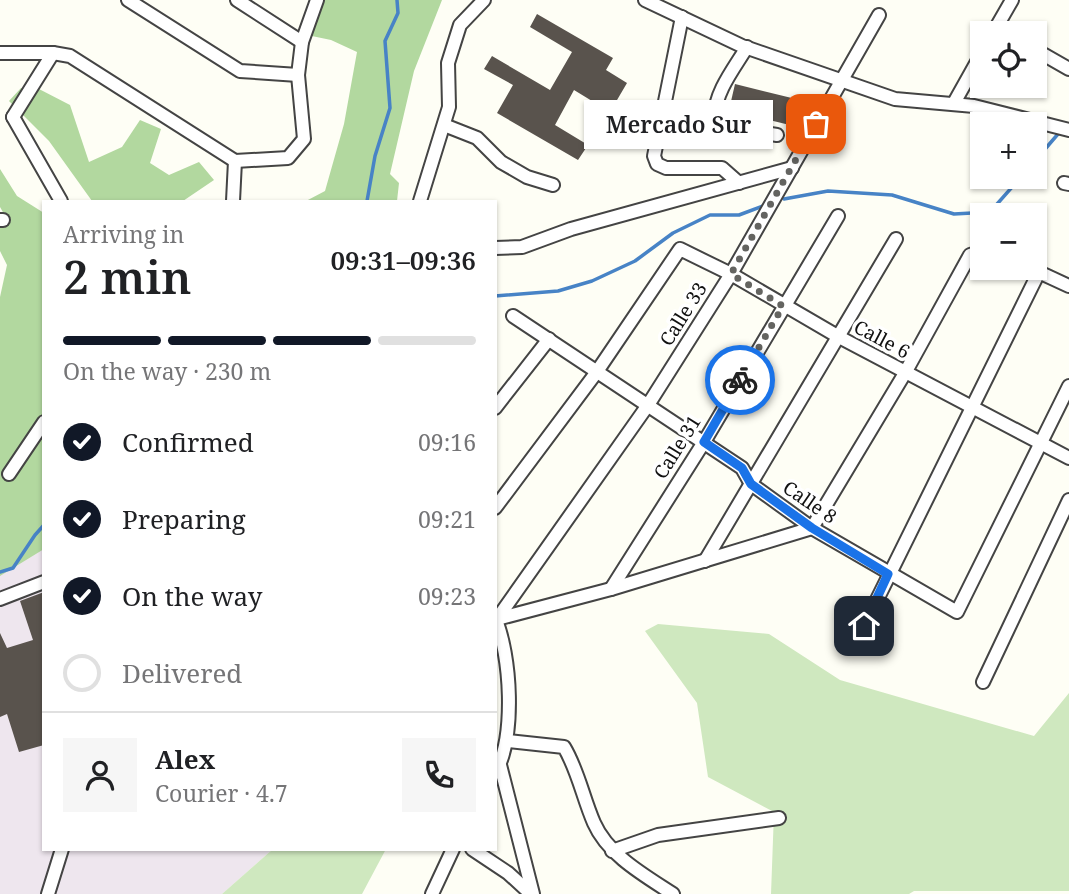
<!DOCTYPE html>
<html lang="en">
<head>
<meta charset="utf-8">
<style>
  :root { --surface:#fff; --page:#f6f6f6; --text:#202124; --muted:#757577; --line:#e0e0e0; --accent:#111827 }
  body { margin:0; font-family:"Noto Serif",serif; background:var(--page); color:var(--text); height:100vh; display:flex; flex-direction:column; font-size:26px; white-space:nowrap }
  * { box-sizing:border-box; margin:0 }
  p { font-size:23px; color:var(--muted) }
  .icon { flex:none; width:38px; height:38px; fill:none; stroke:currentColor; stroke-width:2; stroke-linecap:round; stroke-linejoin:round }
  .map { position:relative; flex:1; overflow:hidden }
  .drawer { position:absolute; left:42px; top:200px; width:455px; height:651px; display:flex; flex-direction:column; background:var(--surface); border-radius:0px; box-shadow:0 2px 5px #0004 }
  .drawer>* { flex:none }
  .controls { position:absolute; left:970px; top:21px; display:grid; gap:14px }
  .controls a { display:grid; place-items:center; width:77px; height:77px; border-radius:0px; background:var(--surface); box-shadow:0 2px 5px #0004; font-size:35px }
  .pin { position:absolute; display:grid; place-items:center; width:60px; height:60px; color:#fff; margin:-30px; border-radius:14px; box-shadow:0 4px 10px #0006 }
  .courier { position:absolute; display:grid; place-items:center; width:70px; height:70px; margin:-35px; border:5px solid #1a73e8; border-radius:50%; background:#fff; color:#222; box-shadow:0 2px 9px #0007 }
  .bubble { position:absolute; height:49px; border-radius:0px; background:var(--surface); box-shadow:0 2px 5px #0004; font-size:23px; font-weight:600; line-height:49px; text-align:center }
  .summary em { font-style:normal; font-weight:600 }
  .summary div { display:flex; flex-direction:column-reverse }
  .summary { display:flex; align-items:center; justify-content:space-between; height:119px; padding:0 21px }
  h1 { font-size:46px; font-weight:600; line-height:52px }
  .bar { display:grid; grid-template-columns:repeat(4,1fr); gap:10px 7px; align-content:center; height:84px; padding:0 21px }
  .bar i { height:9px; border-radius:5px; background:var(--line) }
  .bar .on { background:var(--accent) }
  .bar p { grid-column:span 4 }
  .line { display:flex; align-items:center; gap:18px; padding:0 21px; border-top:2px solid var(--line) }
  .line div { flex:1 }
  .round { display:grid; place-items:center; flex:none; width:74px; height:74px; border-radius:0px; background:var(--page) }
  ol { padding:0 21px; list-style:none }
  li { display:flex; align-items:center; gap:21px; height:77px }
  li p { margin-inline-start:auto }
  li .icon { padding:7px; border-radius:50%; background:var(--accent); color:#fff; stroke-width:4 }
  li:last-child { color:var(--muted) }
  li i { width:38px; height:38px; border:4px solid var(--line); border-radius:50% }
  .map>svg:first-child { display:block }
</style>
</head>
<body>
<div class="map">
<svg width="1069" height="894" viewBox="0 0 1069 894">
  <rect width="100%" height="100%" fill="#fefef5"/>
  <polygon fill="#eee6ee" points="44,547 44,849 273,849 222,894 0,894 0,574"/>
  <g fill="#cfe8bf">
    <polygon points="658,624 769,634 840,680 1034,736 1069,693 1069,891 914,891 909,894 771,894 774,812 708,777 697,703 645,631"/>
    <polygon points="273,849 386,849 362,894 222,894"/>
  </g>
  <g fill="#b2d89f">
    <polygon points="324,0 442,0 414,71 390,174 399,183 397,201 306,201 325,191 344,124 357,52 331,40 307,35"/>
    <polygon points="21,88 39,89 70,105 89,162 122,147 140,120 161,129 150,163 169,175 199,162 214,180 183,201 92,201 49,141 9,101"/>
    <polygon points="0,169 17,196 44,213 44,549 0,576 0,297 7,265 0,251 0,227 8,221 0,207"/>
  </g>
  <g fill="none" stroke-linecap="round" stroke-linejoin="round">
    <g stroke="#4783c6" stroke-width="3.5">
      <polyline points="1034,162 1058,134"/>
      <polyline points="784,199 828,191 892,195 954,214 990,212 1021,177"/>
      <polyline points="367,201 375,156 390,108 385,41 398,13 397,0"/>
      <polyline points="495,296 558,291 592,281 635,261 673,233 710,215 739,215 768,204"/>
      <polyline points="0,572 13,568 35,535 44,525"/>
    </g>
  </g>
  <g fill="#59534d">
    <polygon points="537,14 613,58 606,70 627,83 610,112 574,90 555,125 588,145 578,160 497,113 513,85 484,69 492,56 550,90 572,52 530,27"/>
    <polygon points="735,84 804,101 798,127 729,110"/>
    <polygon points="44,592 44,745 19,752 7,714 0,717 0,633 7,648 33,640 20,601"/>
  </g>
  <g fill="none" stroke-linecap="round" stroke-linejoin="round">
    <g stroke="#444" stroke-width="16">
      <g id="minor">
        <polyline points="128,0 240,71 298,75"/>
        <polyline points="237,0 302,42"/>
        <polyline points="645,0 742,46 895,99 974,106 1069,130"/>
        <polyline points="682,17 654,156 657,164 666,168 722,168 739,183"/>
        <polyline points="993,33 1012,0"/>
        <path d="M747,47C735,67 714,93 715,117L725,127L777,135"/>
        <polyline points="1034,49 1069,69"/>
        <polyline points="0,53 53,53 70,56 235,161"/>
        <polyline points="954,103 982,53"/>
        <polyline points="13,117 61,201"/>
        <polyline points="13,117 53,53"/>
        <polyline points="444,125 477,138 501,162 527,177 553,185"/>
        <polyline points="235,161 288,158 304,139 298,75 302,42 317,0"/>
        <polyline points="1064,183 1069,184"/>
        <polyline points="233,201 235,161"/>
        <polyline points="420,201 449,107 448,63 460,25 484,0"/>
        <polyline points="0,220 3,220"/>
        <polyline points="495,248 522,247 571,229 792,168"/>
        <polyline points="1030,268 1069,286"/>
        <polyline points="513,316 742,468 751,484 812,528 957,612 1069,386"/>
        <polyline points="495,408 549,339"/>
        <polyline points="9,474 44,422"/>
        <polyline points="495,508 596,373 680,249 731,274 839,337 1069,458"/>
        <polyline points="705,561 896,239"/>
        <polyline points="611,589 704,442 838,216"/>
        <polyline points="0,599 44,582"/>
        <path d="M495,618C511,655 516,737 495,773"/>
        <polyline points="497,619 648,405 731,274 879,15"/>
        <polyline points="497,619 611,589 812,528 905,373 970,255 982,251"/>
        <polyline points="864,626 1039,272"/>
        <polyline points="983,682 1069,500"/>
        <path d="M508,741L564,747C578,770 583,798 594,823C608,855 644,875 673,894"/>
        <polyline points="500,765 533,894"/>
        <polyline points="472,849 508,873 531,894"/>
        <polyline points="612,851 658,835 779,818"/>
        <polyline points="48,894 62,849"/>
        <polyline points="432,894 453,849"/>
      </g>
    </g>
    <use href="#minor" stroke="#fff" stroke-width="12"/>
  </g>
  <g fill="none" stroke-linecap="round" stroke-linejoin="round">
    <polyline stroke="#646461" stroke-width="7" stroke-dasharray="0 12.6" points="740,380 783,306 731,274 816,124"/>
    <polyline stroke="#1a73e8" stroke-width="9" points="740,380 704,442 742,468 751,484 812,528 888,574 864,626"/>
  </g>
  <g text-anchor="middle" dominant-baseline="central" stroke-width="7" stroke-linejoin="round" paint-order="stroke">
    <g font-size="19" fill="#111" stroke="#fff">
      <text transform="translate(683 314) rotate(-58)">Calle 33</text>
      <text transform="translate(882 339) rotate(28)">Calle 6</text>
      <text transform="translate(677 447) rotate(-58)">Calle 31</text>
      <text transform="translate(810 502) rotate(34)">Calle 8</text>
    </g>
  </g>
</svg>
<div class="controls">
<a><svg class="icon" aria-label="locate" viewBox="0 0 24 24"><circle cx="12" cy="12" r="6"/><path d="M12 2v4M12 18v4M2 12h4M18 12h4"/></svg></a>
<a>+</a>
<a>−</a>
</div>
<div class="pin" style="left:816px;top:124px;background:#ea580c"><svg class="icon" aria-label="bag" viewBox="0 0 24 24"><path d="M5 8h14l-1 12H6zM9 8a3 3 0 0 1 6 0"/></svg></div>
<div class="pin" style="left:864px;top:626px;background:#1f2937"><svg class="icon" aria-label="home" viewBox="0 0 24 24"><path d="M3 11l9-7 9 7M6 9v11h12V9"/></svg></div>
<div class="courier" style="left:740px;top:380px"><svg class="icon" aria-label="bike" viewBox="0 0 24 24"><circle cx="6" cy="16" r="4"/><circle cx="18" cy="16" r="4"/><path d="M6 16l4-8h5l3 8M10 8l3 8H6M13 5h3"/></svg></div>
<div class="bubble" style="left:584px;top:100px;width:189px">Mercado Sur</div>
<section class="drawer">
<div class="summary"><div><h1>2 min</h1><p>Arriving in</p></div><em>09:31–09:36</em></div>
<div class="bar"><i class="on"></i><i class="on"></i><i class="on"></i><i></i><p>On the way · 230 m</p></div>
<ol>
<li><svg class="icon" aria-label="check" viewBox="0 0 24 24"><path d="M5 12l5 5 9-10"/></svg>Confirmed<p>09:16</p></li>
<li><svg class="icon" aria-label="check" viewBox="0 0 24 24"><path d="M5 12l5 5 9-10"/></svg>Preparing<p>09:21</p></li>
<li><svg class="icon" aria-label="check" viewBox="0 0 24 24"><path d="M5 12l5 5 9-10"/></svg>On the way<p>09:23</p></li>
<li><i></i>Delivered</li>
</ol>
<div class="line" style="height:126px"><a class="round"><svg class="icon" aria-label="person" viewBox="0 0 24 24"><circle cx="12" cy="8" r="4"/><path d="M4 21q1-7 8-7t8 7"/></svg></a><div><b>Alex</b><p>Courier · 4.7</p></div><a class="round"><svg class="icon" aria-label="phone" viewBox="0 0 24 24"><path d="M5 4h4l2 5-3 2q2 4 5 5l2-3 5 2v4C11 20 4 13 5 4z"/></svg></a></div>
</section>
</div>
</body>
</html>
